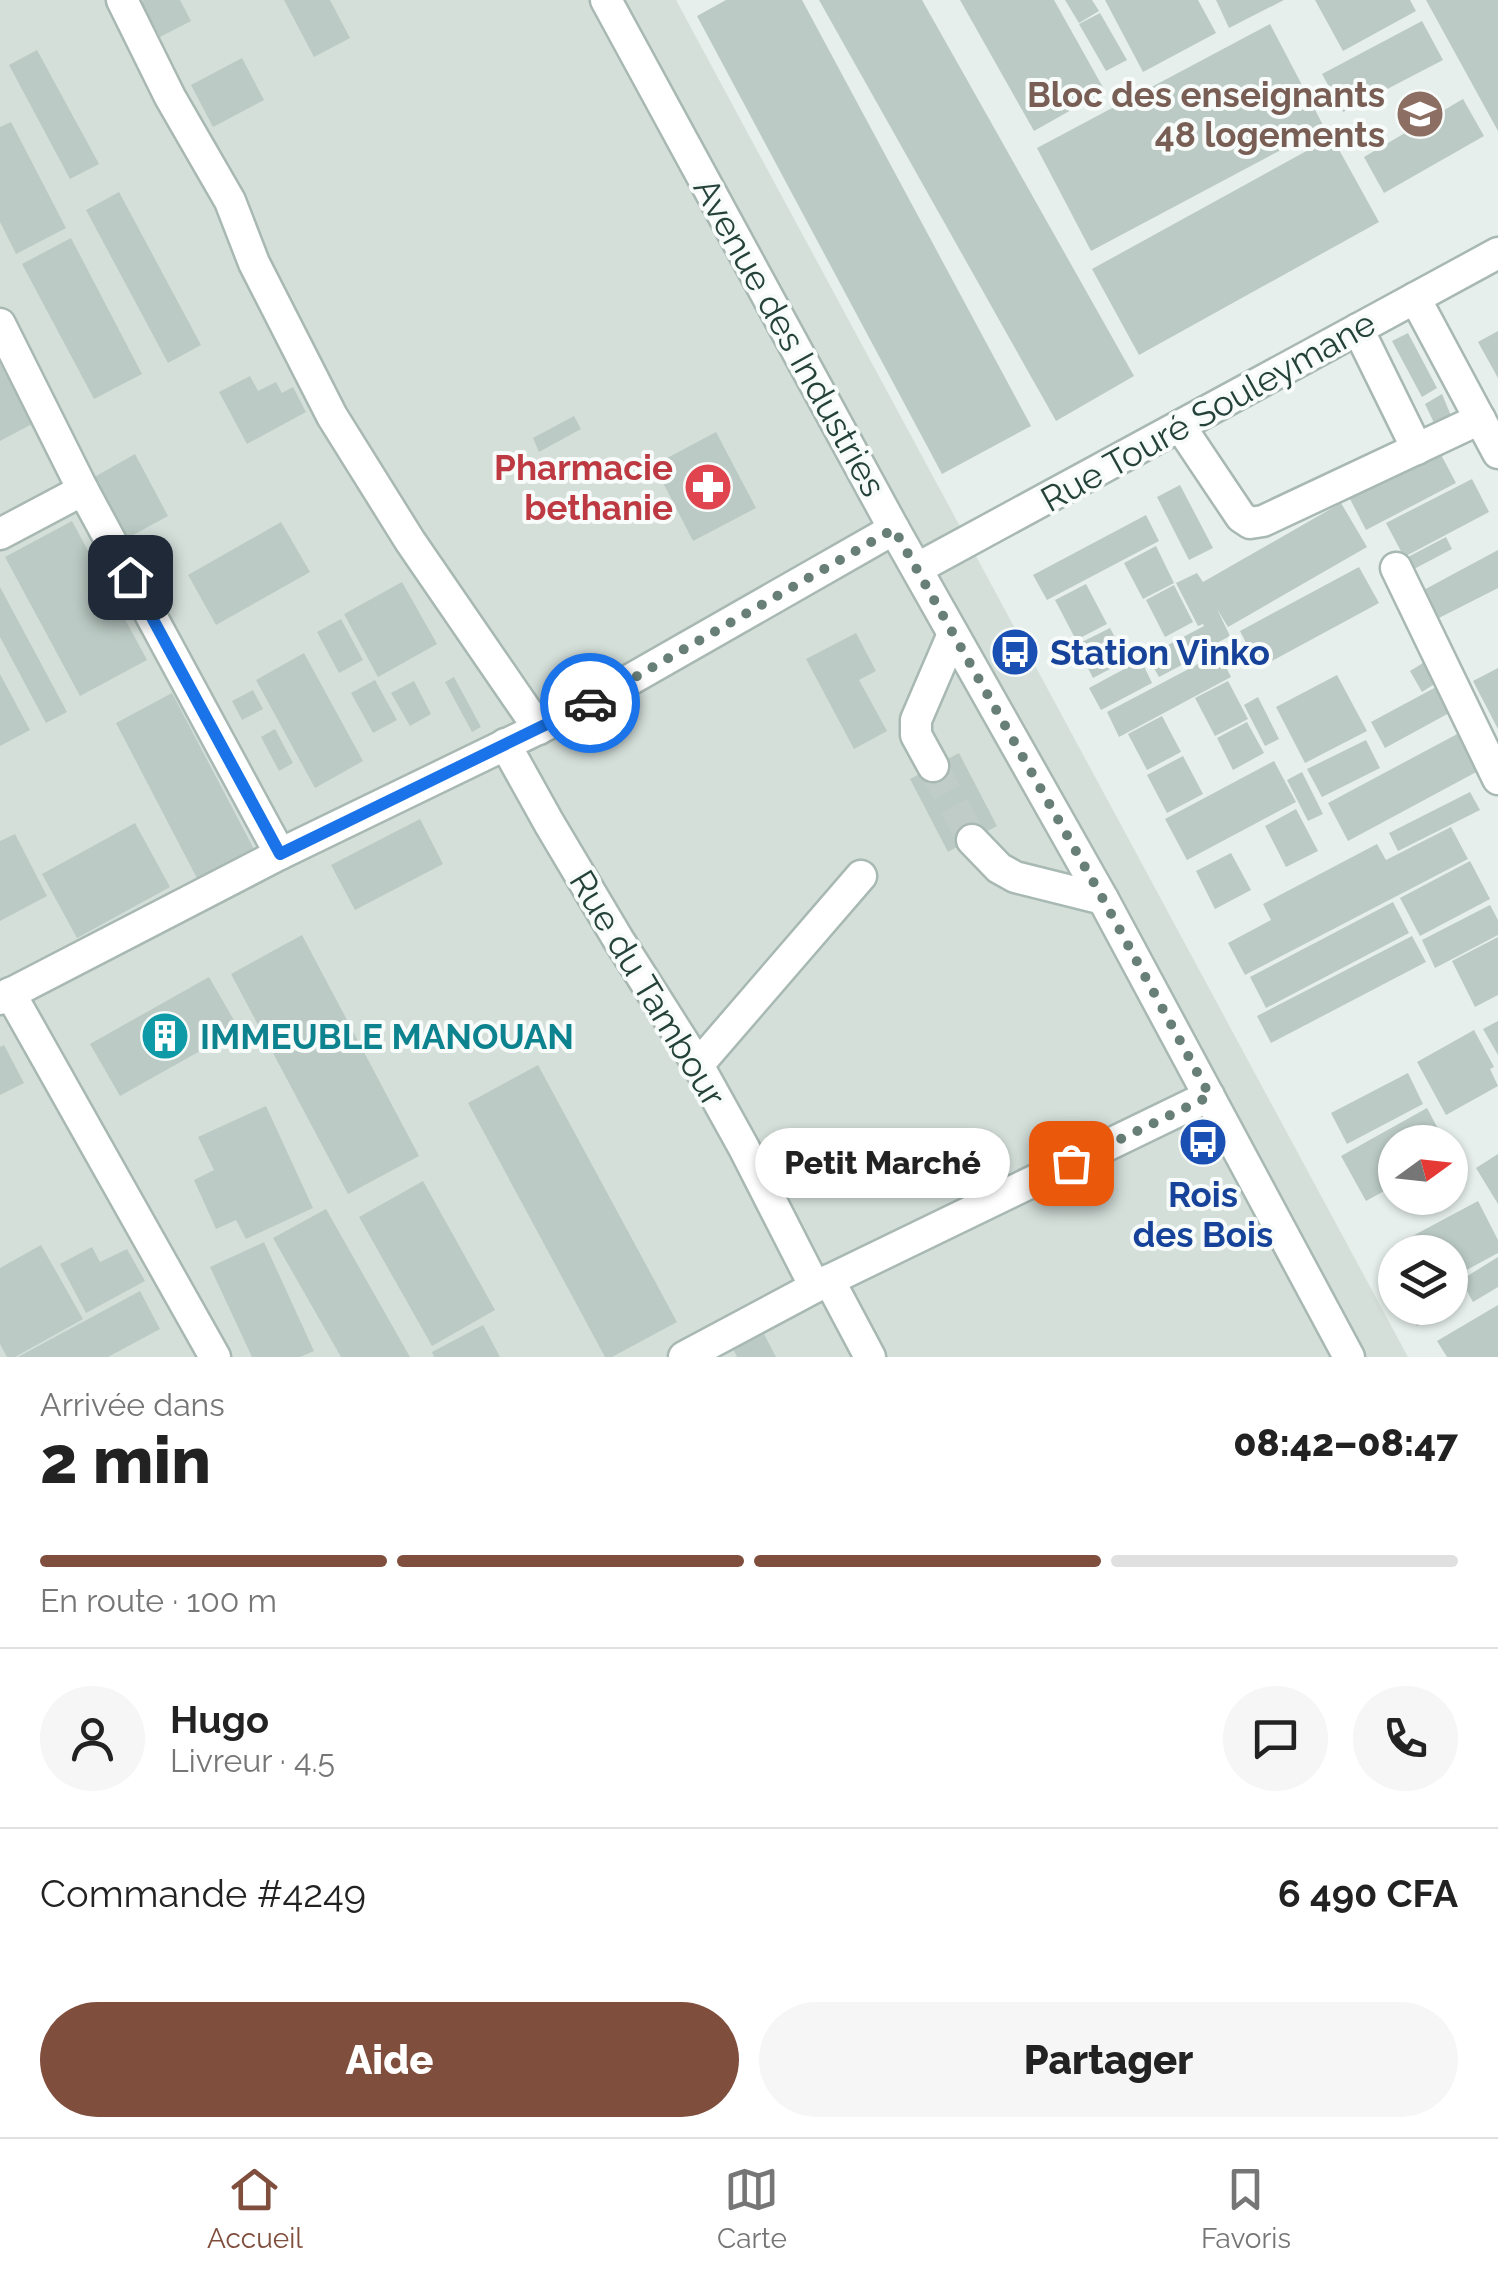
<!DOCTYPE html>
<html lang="fr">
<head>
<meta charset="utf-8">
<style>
  :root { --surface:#fff; --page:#f6f6f6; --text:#222; --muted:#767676; --line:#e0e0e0; --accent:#804e3d }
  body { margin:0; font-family:Raleway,sans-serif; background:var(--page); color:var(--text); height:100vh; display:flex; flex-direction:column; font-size:38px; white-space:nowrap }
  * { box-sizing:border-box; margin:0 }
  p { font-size:32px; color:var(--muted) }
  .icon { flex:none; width:55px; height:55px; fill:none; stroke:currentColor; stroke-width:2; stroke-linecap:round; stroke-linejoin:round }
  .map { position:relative; height:1357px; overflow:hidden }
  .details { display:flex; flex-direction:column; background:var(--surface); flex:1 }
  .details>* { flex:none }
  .needle { width:65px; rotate:75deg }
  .fabs { position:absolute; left:1378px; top:1125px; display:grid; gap:20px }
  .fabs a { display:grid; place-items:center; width:90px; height:90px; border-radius:50%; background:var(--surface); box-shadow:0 2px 8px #0004; font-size:50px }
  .pin { position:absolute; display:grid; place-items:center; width:85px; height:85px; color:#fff; margin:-42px; border-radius:20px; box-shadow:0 5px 15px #0006 }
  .courier { position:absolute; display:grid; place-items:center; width:100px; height:100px; margin:-50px; border:8px solid #1a73e8; border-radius:50%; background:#fff; color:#222; box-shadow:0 2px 12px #0007 }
  .bubble { position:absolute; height:70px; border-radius:35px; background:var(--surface); box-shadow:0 2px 8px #0004; font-size:32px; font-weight:800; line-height:70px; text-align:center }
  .summary em { font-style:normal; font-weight:800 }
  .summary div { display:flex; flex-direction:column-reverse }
  .summary { display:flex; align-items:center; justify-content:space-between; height:170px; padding:0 40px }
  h1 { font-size:65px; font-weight:800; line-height:75px }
  .bar { display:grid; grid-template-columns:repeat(4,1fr); gap:15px 10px; align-content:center; height:120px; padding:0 40px }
  .bar i { height:12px; border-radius:8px; background:var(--line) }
  .bar .current { background:var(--accent) }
  .bar p { grid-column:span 4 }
  .line { display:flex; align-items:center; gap:25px; padding:0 40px; border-top:2px solid var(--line) }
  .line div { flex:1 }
  .round { display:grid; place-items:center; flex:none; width:105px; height:105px; border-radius:52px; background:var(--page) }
  .cta { display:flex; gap:20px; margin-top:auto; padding:20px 40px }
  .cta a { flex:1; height:115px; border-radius:60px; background:var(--accent); color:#fff; font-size:40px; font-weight:800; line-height:115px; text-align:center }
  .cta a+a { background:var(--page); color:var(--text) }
  .dock { display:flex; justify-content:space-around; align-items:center; height:140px; border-top:2px solid var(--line); background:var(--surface); font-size:28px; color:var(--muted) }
  .dock a { display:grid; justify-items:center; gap:5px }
  .dock .current { color:var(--accent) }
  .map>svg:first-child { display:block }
</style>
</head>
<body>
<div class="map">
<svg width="1498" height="1357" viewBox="0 0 1498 1357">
  <rect width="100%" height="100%" fill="#e6efeb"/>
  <polygon fill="#d4dfda" points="0,0 676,0 1408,1357 0,1357"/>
  <g fill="#bbcac4">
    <polygon points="144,0 180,0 191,21 160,37 141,1"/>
    <polygon points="284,0 330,0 350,38 314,57"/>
    <polygon points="726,0 802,0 1031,426 942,474 697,16"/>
    <polygon points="819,0 922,0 1134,376 1056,421"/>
    <polygon points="960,0 1054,0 1105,91 1034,131"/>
    <polygon points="1065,0 1092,0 1099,11 1079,23"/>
    <polygon points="1105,0 1198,0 1216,33 1143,72"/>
    <polygon points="1216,0 1284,0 1229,28"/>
    <polygon points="1315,0 1410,0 1416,11 1343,51"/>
    <polygon points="1426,0 1498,0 1498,131"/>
    <polygon points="1100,13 1127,60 1106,71 1079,24"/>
    <polygon points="1422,21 1443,60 1343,112 1322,74"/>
    <polygon points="1270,24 1324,127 1091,251 1037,148"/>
    <polygon points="37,50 99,164 70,179 9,65"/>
    <polygon points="242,58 264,100 213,127 191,85"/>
    <polygon points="1463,99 1484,136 1384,193 1364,157"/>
    <polygon points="11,122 66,228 16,254 0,222 0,127"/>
    <polygon points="1332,137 1379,222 1139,355 1092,269"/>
    <polygon points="119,192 201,345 168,363 86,210"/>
    <polygon points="71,238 142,374 94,399 22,264"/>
    <polygon points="1498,331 1498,378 1478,342"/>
    <polygon points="1408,333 1437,388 1422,397 1392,341"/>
    <polygon points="0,364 32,424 0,441"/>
    <polygon points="250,376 258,391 276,382 282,393 293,387 306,412 247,444 219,392"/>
    <polygon points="1442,394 1452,418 1436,427 1425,404"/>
    <polygon points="574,416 581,429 539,452 533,438"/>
    <polygon points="716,432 756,508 693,541 654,465"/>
    <polygon points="1438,449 1456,483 1366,530 1349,497"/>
    <polygon points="135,454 168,516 124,540 91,479"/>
    <polygon points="1472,479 1489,512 1404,557 1386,523"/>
    <polygon points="1180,485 1213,548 1189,560 1157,497"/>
    <polygon points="1341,503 1367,547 1228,627 1217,609 1230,636 1213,645 1214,648 1159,677 1147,656 1204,626 1203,624 1198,626 1176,583 1197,573 1203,582"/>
    <polygon points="1146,515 1159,541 1047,600 1033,575"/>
    <polygon points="72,521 147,660 80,696 5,557"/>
    <polygon points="281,522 310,572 216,625 188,575"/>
    <polygon points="1446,537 1452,549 1414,569 1408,557"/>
    <polygon points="1156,546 1174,583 1143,599 1124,563"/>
    <polygon points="1498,550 1498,588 1435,620 1420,592"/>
    <polygon points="1359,567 1379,603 1259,668 1240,631"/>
    <polygon points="402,582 437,644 378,677 344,614"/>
    <polygon points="1086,584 1107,624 1076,640 1055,600"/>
    <polygon points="1174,585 1193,622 1165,637 1146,600"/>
    <polygon points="0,587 67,712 46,723 0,637"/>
    <polygon points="341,619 363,660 339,673 317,632"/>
    <polygon points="1110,628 1127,660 1093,678 1076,645"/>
    <polygon points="856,633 876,671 859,680 887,731 854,749 806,659"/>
    <polygon points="304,653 363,761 315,788 256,680"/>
    <polygon points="1219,653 1231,677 1119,737 1107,712"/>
    <polygon points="1431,658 1451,712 1385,748 1371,722 1438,686 1436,683 1422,692 1410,671"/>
    <polygon points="1141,660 1152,683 1101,710 1089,688"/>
    <polygon points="1498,668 1498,729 1473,681"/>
    <polygon points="0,674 30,730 0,746"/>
    <polygon points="1337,675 1367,731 1305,763 1276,707"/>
    <polygon points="454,677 481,727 472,732 445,682"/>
    <polygon points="375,680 397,720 373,733 351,693"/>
    <polygon points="414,681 431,714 410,726 391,693"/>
    <polygon points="1228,681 1248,719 1215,736 1195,698"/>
    <polygon points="253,690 263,709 242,720 232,701"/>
    <polygon points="172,693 257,855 200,884 116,723"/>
    <polygon points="1258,697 1279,739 1265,746 1244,705"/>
    <polygon points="1162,716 1181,752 1147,770 1128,734"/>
    <polygon points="1247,722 1264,753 1233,770 1217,738"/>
    <polygon points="275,729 293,763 279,771 261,737"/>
    <polygon points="1461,732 1480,770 1348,841 1328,803"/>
    <polygon points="1366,740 1380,768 1322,797 1307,769"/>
    <polygon points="959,753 997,826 948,852 910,779"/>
    <polygon points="1183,756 1203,794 1167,813 1147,775"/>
    <polygon points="1274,761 1296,802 1187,860 1165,819"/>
    <polygon points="1302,772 1323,814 1308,821 1287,780"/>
    <polygon points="1470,792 1480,810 1398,851 1389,833"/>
    <polygon points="1296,809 1318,851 1286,867 1265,826"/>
    <polygon points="420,819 443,864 355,910 331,865"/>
    <polygon points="135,823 170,887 77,938 42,874"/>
    <polygon points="1451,827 1468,859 1245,975 1228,943 1271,920 1263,904 1377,844 1386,860"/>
    <polygon points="15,834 47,896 0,921 0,841"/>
    <polygon points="1231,853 1251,890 1215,909 1196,871"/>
    <polygon points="1470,861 1490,899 1420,936 1400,898"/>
    <polygon points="1393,902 1409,933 1266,1008 1250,977"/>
    <polygon points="1490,905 1498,920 1498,935 1435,968 1422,940"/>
    <polygon points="302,935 419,1156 348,1194 231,974"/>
    <polygon points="1412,936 1426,962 1271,1043 1257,1016"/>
    <polygon points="1498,937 1498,995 1475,1007 1452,961"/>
    <polygon points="209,977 239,1029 120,1096 90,1044"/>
    <polygon points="1498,1021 1498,1055 1483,1029"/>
    <polygon points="1474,1030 1494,1067 1490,1069 1498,1086 1446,1115 1417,1062"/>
    <polygon points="4,1045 24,1083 0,1095 0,1047"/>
    <polygon points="538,1065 677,1322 612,1357 605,1357 468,1103"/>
    <polygon points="1408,1073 1423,1104 1347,1144 1331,1113"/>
    <polygon points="266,1106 313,1208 246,1239 236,1220 216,1229 194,1180 214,1170 198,1137"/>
    <polygon points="1427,1108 1445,1142 1395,1142 1395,1185 1366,1201 1341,1156"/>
    <polygon points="1498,1154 1498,1204 1476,1168"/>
    <polygon points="423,1181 495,1310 432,1346 359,1217"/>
    <polygon points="1478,1201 1498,1240 1498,1253 1450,1279 1450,1252 1395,1252 1392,1247"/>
    <polygon points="326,1209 410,1357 341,1357 273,1238"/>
    <polygon points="264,1242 314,1351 300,1357 252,1357 210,1267"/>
    <polygon points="41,1245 83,1319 15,1357 7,1357 0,1344 0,1268"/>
    <polygon points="92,1247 100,1262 127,1249 145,1281 86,1313 60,1264"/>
    <polygon points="1498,1257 1498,1287 1473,1302 1461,1280"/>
    <polygon points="140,1291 160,1329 108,1357 18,1357"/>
    <polygon points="1498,1305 1498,1357 1447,1357 1437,1341"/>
    <polygon points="1406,1308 1449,1308 1417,1326"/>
    <polygon points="483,1325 500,1357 434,1357 432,1352"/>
    <polygon points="764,1334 776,1357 737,1357 733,1349"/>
  </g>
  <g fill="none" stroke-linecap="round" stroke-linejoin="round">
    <polyline stroke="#bfccc8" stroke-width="30" stroke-dasharray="30 15" stroke-linecap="butt" points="933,766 972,840"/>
    <g stroke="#a8b8b2" stroke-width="35">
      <g id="minor">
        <polyline points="122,0 170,97 230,201 254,263 332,416 410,541 539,729"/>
        <polyline points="606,0 894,529 1103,899 1349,1357"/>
        <polyline points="1415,298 1498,453"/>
        <polyline points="0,324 83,490 280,854"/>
        <polyline points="1358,329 1417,449"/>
        <polyline points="1180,426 1241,517 1250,523 1263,521 1480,419"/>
        <polyline points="0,534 83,490"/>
        <polyline points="918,568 1498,253"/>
        <polyline points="1396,568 1498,779"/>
        <polyline points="505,744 549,823 618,939 698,1065 744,1148 815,1287"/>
        <polyline points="933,766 916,735 916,720 953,634"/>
        <polyline points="972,840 999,868 1015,877 1103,899"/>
        <polyline points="10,993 215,1357"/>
        <polyline points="0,999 280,854 577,710 894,529"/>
        <polyline points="698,1065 861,876"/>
        <polyline points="829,1280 870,1357"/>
        <polyline points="684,1357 815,1287 1209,1096"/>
      </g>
    </g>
    <use href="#minor" stroke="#fff" stroke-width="30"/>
  </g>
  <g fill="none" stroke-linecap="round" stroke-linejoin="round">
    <polyline stroke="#687f78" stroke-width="10" stroke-dasharray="0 18" points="590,703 894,529 1103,899 1210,1096 1071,1163"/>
    <polyline stroke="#1a73e8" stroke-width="12" points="130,577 280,854 590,703"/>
  </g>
  <defs>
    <g id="university-disc" transform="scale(2.5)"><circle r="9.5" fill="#8d6e63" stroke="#f7fbf9"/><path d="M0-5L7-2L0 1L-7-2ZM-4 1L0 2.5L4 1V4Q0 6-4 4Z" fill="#fff"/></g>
    <g id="pharmacy-disc" transform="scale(2.5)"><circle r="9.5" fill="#e0444e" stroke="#f7fbf9"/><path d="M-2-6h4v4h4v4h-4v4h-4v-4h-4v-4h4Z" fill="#fff"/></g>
    <g id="bus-disc" transform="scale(2.5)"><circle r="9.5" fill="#1a4fb4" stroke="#f7fbf9"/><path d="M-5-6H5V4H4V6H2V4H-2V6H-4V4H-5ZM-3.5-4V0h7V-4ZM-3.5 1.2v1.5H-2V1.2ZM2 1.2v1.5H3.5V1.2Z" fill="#fff"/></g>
    <g id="building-disc" transform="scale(2.5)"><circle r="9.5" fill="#0f9aa8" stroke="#f7fbf9"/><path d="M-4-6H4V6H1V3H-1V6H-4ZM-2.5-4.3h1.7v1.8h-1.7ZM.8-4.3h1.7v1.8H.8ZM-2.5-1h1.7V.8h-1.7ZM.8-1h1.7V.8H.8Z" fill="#fff"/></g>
  </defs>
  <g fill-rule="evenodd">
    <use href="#university-disc" x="1420" y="114"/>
    <use href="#pharmacy-disc" x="708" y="487"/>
    <use href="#bus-disc" x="1015" y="652"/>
    <use href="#building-disc" x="165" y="1036"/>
    <use href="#bus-disc" x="1203" y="1142"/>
  </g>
  <g text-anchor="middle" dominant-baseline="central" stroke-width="8" stroke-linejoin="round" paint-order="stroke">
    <g font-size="35" font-weight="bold" fill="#785e54" stroke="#f7fbf9" text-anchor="end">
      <text x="1385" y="94">Bloc des enseignants<tspan x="1385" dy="40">48 logements</tspan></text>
    </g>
    <g font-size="35" fill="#24423a" stroke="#f7fbf9">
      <text transform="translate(790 337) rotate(61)">Avenue des Industries</text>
      <text transform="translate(1208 411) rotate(-29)">Rue Touré Souleymane</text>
      <text transform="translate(648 988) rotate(59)">Rue du Tambour</text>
    </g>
    <g font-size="35" font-weight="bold" fill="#be3a42" stroke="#f7fbf9" text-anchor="end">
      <text x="673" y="467">Pharmacie<tspan x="673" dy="40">bethanie</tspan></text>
    </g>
    <g font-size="35" font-weight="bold" fill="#164399" stroke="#f7fbf9" text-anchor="start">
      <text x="1050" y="652">Station Vinko</text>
      <text x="1203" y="1194" text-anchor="middle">Rois<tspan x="1203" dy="40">des Bois</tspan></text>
    </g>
    <g font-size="35" font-weight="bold" fill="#0d838f" stroke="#f7fbf9" text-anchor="start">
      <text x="200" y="1036">IMMEUBLE MANOUAN</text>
    </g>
  </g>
</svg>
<div class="fabs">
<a><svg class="needle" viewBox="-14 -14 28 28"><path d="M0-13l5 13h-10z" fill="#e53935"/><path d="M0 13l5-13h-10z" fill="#767676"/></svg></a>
<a><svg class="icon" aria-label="layers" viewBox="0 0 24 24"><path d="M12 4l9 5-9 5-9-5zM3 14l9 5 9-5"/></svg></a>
</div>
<div class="pin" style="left:1071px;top:1163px;background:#ea580c"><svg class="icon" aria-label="bag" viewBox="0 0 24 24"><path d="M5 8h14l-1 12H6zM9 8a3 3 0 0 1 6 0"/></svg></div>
<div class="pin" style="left:130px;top:577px;background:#1f2937"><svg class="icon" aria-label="home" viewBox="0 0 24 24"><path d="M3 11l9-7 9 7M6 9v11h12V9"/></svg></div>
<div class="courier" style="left:590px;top:703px"><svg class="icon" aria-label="car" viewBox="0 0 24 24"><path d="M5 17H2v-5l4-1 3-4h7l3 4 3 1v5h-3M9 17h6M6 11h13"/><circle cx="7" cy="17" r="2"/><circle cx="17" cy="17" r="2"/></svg></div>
<div class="bubble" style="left:755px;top:1128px;width:255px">Petit Marché</div>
</div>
<section class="details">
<div class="summary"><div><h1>2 min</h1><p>Arrivée dans</p></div><em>08:42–08:47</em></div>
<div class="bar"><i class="current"></i><i class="current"></i><i class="current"></i><i></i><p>En route · 100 m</p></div>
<div class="line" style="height:180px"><a class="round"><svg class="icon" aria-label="person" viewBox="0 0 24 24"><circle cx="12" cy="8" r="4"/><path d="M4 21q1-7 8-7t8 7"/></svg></a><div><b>Hugo</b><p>Livreur · 4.5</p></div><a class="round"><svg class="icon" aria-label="chat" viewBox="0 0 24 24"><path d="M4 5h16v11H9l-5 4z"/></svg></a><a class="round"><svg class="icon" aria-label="phone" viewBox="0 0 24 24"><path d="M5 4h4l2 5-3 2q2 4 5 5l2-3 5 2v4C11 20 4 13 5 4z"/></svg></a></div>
<div class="line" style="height:130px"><div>Commande #4249</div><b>6 490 CFA</b></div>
<div class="cta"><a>Aide</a><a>Partager</a></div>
</section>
<nav class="dock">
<a class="current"><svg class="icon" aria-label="home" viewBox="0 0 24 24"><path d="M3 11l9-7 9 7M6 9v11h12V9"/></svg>Accueil</a>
<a><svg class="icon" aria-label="map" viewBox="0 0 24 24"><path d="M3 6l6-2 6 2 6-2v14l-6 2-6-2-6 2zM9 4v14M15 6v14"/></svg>Carte</a>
<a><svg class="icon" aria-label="saved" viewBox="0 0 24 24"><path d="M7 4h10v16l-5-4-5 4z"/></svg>Favoris</a>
</nav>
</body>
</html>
